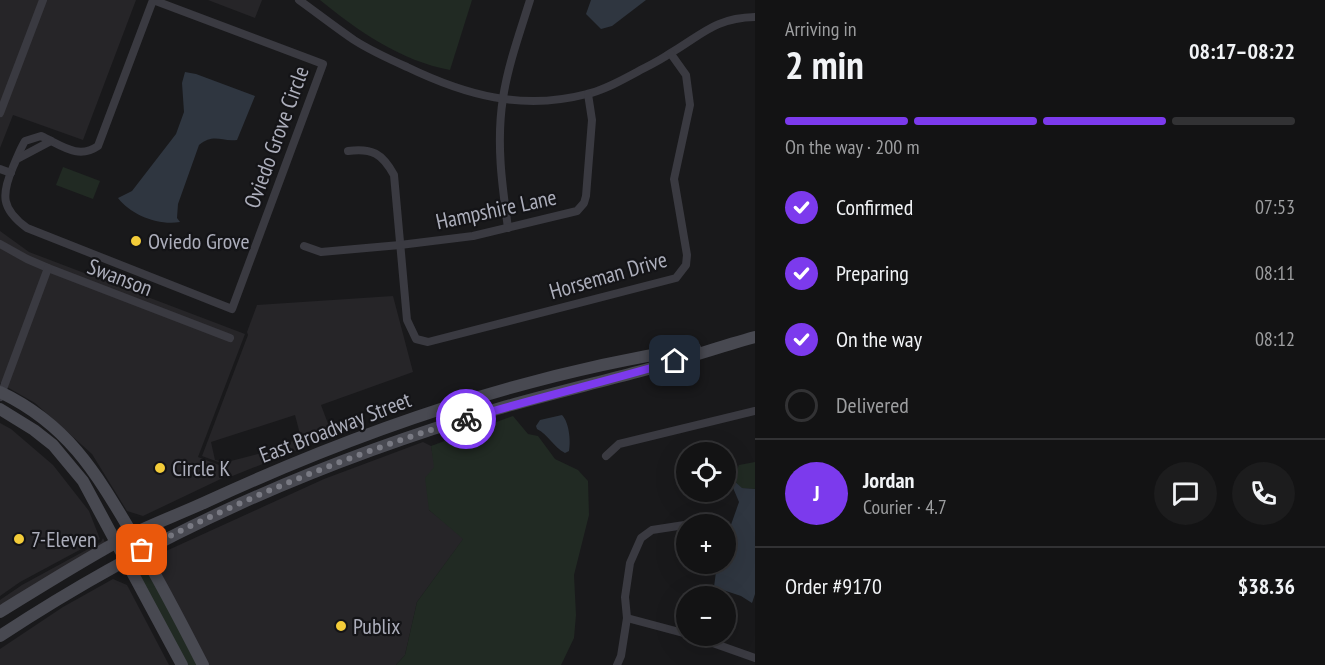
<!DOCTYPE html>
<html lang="en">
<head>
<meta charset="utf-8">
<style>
  :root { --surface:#131314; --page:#1c1c1d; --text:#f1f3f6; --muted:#9d9ea0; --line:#323234; --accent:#7c3aed }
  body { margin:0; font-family:"PT Sans Narrow",sans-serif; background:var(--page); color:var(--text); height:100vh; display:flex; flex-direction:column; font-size:22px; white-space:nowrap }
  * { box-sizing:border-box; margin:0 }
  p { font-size:20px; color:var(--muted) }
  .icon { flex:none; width:33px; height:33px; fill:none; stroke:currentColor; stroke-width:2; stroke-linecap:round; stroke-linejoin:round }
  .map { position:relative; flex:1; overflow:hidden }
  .panel { display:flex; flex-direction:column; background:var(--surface); width:570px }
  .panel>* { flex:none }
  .buttons { position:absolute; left:676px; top:442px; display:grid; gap:12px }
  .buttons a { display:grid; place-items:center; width:60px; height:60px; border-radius:50%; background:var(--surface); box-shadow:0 6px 24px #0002,0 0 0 2px var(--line); font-size:30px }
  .pin { position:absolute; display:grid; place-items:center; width:51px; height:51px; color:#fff; margin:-26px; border-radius:12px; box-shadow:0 3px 9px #0006 }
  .courier { position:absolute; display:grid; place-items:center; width:60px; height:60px; margin:-30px; border:4px solid #7c3aed; border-radius:50%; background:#fff; color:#222; box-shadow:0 2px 8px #0007 }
  .headline em { font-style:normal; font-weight:600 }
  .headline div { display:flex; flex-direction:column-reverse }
  .headline { display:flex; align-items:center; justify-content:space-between; height:102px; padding:0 30px }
  h1 { font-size:39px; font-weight:600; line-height:45px }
  .bar { display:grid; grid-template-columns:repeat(4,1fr); gap:9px 6px; align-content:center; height:72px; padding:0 30px }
  .bar i { height:8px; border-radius:4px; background:var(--line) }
  .bar .selected { background:var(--accent) }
  .bar p { grid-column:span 4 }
  .line { display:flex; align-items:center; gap:15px; padding:0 30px; border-top:2px solid var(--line) }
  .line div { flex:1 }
  .round { display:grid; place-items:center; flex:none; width:63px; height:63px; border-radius:32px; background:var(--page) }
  ol { padding:0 30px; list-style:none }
  li { display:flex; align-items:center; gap:18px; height:66px }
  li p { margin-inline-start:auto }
  li .icon { padding:6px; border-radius:50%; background:var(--accent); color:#fff; stroke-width:4 }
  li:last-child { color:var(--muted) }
  li i { width:33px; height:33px; border:3px solid var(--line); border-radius:50% }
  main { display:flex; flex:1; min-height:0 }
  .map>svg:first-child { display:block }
</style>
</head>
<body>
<main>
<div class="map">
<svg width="755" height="665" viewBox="0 0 755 665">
  <rect width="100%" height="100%" fill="#19191b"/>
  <g fill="#262528" fill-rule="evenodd">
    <polygon points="0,0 136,0 83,140 13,115 0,148"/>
    <polygon points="208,0 262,0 255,18"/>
    <polygon points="0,231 29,252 245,334 198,457 219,465 227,476 143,516 127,511 92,454 35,403 0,383"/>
    <path d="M393,296L413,372L321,405L330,429L335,435L230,477L221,463L202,456L248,335L247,332L257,305ZM295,415L301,438L258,454L227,462L215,460L211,442Z"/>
    <polygon points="0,423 11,429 53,465 89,511 100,539 20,582 0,596"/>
    <polygon points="423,442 431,446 435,467 429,510 464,538 417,602 405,655 396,665 207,665 156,563 166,551 324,479"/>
    <polygon points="103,538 106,544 0,607 0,600 22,585 101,542"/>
    <polygon points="113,579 127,585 169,665 0,665 0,649 63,607"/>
  </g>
  <g fill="#212a23">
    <path d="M320,0H472L450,70C401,61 358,31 320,0Z"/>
    <polygon points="63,167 100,181 93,199 56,185"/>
    <polygon points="513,416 528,434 538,436 555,459 578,470 588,481 589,515 574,575 576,615 574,638 563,661 561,665 396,665 405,655 417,602 463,539 429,510 425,478 434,467 431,446"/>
    <polygon points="755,462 755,489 741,488 733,479 739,465"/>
    <polygon points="148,570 198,665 187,665 139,575"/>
  </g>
  <g fill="#2f3640">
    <polygon points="591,0 646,0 612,26 601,29 586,14"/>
    <path d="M185,72L196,74L255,96L237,140C221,142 214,133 199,145L178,204L177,218L180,222C159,226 131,215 118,198L132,191L176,134L184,112L182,83Z"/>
    <path d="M562,415C569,422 571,441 569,451L565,453C553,447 549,435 537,429L536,426L540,420Z"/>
    <polygon points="732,479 742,488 755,489 755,594 752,603 741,596 714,587 717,564 726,564 726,539 739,502 731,483"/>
  </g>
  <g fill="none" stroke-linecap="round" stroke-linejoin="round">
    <g stroke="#3a3a41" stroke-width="8">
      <path d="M153,0L98,146C78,160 61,145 41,136L25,141C20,149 17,158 13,167C1,195 1,209 27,228L232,309L323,64L153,0"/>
      <path d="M299,0C317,13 335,27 354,40C371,51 389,59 407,67C465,95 522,111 587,94C605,90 622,80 637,72C648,66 659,61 669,54C702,35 714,18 755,17"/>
      <polyline points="0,113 43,0"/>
      <path d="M348,151C372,148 382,153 394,175L407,320L416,339L428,342L676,278L686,265L687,255L674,179L690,105L686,75L671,54"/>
      <polyline points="17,159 51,141"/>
      <polyline points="0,169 11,173"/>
      <path d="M508,228C502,185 496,142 503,98C508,65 520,32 530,0"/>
      <polyline points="0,244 27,259 48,268 230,338"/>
      <polyline points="304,246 321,252 400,245 473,236 577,211 584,203 586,196 592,120 588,94"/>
      <polyline points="0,397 48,268"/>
      <polyline points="606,456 619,444 755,411"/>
      <polyline points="627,618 687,634"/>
      <polyline points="693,636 755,658"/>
      <polyline points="617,665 621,656 627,618 625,597 630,563 641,538 652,530 704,522 709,525"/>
    </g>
    <g stroke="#484951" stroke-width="12">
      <path d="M0,392C67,424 95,471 131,532C157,576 180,620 203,665"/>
      <polyline points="0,409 34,430 53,445 83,481 182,665"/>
      <path d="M0,612C39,588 77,564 117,542C146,526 178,515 208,501C362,430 527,373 695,348"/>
      <path d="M0,636C156,533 318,462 497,409C542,396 588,385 633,373C674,363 714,348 755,337"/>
    </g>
  </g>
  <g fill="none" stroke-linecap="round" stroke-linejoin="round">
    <path stroke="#797a83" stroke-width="6" stroke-dasharray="0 10.8" d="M142,550C246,497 354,453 466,419"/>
    <path stroke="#7c3aed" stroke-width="8" d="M466,419C535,398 605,382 675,361"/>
  </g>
  <g fill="#f3cc39" stroke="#141417" stroke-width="2">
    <circle cx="136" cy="241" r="6"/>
    <circle cx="160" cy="468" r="6"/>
    <circle cx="19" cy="539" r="6"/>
    <circle cx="341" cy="626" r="6"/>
  </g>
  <g text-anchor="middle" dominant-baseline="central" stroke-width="4.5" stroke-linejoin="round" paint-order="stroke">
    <g font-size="22" fill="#acaebb" stroke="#141417">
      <text transform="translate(276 137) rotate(-70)">Oviedo Grove Circle</text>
      <text transform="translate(496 209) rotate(-12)">Hampshire Lane</text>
      <text transform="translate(608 275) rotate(-16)">Horseman Drive</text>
      <text transform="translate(120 277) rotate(21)">Swanson</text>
      <text transform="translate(335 427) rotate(-21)">East Broadway Street</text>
    </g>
    <g font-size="22" fill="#acaebb" stroke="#141417" text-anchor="start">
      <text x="148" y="241">Oviedo Grove</text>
      <text x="172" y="468">Circle K</text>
      <text x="31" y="539">7-Eleven</text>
      <text x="353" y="626">Publix</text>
    </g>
  </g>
</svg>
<div class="buttons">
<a><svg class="icon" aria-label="locate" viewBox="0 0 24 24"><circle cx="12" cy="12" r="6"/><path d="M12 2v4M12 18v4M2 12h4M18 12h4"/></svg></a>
<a>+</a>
<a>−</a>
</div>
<div class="pin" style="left:142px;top:550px;background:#ea580c"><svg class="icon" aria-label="bag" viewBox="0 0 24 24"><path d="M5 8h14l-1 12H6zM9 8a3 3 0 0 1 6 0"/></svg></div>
<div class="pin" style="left:675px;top:361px;background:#1f2937"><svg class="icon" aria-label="home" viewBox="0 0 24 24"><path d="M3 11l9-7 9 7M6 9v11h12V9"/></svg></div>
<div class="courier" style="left:466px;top:419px"><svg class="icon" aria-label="bike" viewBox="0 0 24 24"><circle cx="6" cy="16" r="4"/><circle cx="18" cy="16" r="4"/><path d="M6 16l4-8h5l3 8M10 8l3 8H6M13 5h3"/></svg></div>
</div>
<section class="panel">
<div class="headline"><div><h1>2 min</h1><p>Arriving in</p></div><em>08:17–08:22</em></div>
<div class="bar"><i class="selected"></i><i class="selected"></i><i class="selected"></i><i></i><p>On the way · 200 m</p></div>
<ol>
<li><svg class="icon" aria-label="check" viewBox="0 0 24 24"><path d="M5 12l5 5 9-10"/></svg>Confirmed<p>07:53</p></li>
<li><svg class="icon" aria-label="check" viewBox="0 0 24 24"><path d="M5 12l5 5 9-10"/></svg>Preparing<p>08:11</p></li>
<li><svg class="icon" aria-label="check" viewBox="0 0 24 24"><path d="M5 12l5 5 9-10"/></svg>On the way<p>08:12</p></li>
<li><i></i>Delivered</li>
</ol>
<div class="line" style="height:108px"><b class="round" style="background:var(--accent);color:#fff">J</b><div><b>Jordan</b><p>Courier · 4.7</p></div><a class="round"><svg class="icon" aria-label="chat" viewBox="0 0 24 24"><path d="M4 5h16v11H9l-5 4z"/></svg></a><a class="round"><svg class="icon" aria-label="phone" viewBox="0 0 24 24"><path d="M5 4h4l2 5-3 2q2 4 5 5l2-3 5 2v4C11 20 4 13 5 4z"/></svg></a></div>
<div class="line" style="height:78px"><div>Order #9170</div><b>$38.36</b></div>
</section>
</main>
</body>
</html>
